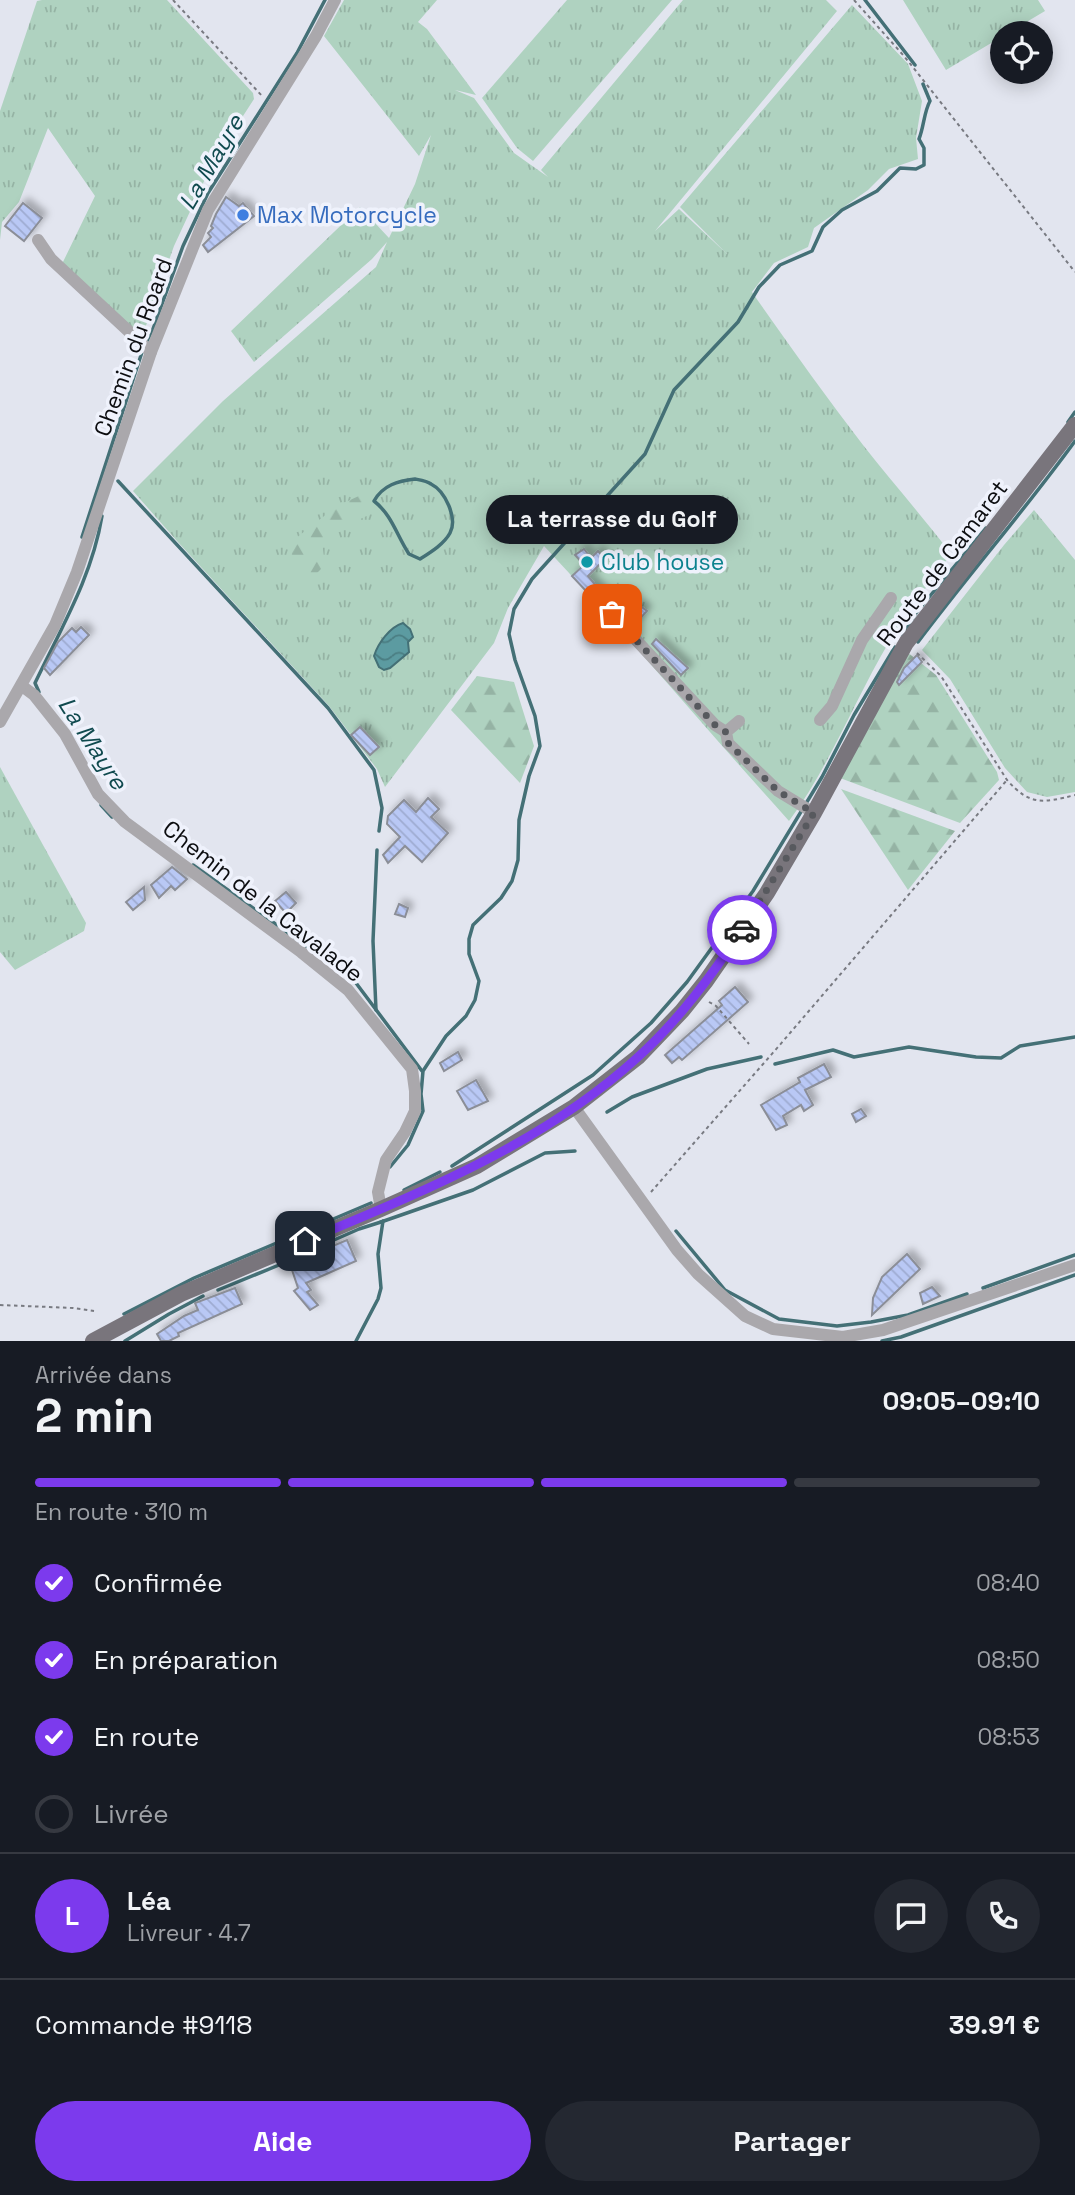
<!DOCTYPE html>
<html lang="fr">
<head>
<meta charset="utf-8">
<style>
  :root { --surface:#171b24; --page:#242831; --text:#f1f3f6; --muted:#9ea1a6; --line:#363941; --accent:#7c3aed }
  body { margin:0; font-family:"Space Grotesk",sans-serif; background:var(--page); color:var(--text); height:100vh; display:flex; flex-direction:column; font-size:26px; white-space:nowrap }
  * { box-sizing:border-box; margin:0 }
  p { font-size:23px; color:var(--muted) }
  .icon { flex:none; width:38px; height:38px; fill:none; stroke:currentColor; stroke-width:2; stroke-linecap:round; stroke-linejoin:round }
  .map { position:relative; height:1341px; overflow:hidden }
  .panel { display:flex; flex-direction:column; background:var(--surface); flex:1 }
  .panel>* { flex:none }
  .buttons { position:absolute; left:990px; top:21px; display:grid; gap:14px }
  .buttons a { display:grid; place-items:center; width:63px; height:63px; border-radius:50%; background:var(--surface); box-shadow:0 4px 18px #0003; font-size:35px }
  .pin { position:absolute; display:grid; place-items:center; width:60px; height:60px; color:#fff; margin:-30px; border-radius:14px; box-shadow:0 4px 10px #0006 }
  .courier { position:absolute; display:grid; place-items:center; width:70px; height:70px; margin:-35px; border:5px solid #7c3aed; border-radius:50%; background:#fff; color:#222; box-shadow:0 2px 9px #0007 }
  .bubble { position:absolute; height:49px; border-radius:24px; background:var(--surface); box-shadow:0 4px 18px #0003; font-size:23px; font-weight:600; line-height:49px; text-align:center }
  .summary em { font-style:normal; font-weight:600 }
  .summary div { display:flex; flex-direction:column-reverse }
  .summary { display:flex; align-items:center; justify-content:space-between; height:119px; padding:0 35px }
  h1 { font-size:46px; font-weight:600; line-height:52px }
  .bar { display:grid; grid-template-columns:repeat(4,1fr); gap:10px 7px; align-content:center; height:84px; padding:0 35px }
  .bar i { height:9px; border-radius:5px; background:var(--line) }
  .bar .selected { background:var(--accent) }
  .bar p { grid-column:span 4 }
  .line { display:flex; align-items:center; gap:18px; padding:0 35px; border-top:2px solid var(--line) }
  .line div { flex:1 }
  .round { display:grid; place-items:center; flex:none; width:74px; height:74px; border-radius:37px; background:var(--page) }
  ol { padding:0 35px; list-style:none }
  li { display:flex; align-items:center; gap:21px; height:77px }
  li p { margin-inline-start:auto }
  li .icon { padding:7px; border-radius:50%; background:var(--accent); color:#fff; stroke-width:4 }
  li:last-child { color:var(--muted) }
  li i { width:38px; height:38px; border:4px solid var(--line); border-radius:50% }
  .cta { display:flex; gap:14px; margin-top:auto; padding:14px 35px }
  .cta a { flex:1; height:80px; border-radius:42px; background:var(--accent); color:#fff; font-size:28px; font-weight:600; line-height:80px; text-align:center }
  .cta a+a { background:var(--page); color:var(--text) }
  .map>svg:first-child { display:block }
</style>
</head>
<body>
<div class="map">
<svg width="1075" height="1341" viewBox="0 0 1075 1341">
  <defs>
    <pattern id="grass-tufts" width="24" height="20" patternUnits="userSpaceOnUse" patternTransform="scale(1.75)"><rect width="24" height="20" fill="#afd2c0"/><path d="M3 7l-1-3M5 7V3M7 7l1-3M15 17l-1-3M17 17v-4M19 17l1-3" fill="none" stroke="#95b3a4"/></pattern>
    <pattern id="forest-firs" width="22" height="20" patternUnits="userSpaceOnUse" patternTransform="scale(1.75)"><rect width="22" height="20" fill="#afd2c0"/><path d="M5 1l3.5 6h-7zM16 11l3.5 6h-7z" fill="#95b3a4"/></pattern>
    <pattern id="water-waves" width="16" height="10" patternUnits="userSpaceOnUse" patternTransform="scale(1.75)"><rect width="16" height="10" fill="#5c9ba1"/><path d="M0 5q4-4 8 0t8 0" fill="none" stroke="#4a7d82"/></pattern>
    <pattern id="building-back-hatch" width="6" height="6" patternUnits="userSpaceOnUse" patternTransform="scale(1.75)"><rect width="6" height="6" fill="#b9c8f5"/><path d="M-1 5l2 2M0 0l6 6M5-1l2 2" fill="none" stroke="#9eabd1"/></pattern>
    <filter id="shadow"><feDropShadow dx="5" dy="-5" stdDeviation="3.5" flood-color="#0004"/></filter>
  </defs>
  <rect width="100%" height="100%" fill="#e2e5ef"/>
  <g fill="url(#grass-tufts)">
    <polygon points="42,0 167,0 253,93 254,99 212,164 174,246 142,337 62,264 95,196 48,128 19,202 2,222 0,240 0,111 37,1"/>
    <path d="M344,0H437L418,22L427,29L476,95L455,90L474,98L514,153L548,177L541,170L683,0H826L837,11L655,231L679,209L727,254L680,207L852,5L908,64L922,101L916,138L918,159L889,169L868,190L814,228L808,247L774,263L752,292C788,344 825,395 863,445C892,482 923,517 951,554C930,583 907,611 889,642C854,701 830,766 789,821C707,730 628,636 544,546L508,608L494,643L385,787L377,769L329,706L177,541L133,491L223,401L376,267L387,242L372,259L254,362L231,331L360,207L389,238L415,184L431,135L419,156L324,36Z"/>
    <polygon points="567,0 672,0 533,161 517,148 482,98"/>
    <polygon points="903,0 1038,0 1045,11 1008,33 1003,33 1003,36 946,70"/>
    <polygon points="1034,510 1075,560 1075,792 1047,797 1027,792 1005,768 950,679 922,650 1004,545"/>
    <polygon points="0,767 86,923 84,931 15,970 0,952"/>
  </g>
  <g fill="url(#forest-firs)">
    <polygon points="361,495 369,502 371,514 343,527 322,542 325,565 309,581 293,574 291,542 337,506"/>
    <polygon points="907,652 936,675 997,772 999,780 960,823 840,778"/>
    <polygon points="477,676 514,682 534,746 520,783 451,710"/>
    <polygon points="841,789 955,831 908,890"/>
  </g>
  <path fill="url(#water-waves)" stroke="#447076" stroke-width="2" d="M403,623L410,629L413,637L408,642L409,652L390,668L384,670L379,667L374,656C378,643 390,627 403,623Z"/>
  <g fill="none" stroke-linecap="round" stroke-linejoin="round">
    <g stroke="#447076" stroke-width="3.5">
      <polyline points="865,0 915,65"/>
      <polyline points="1068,422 1075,412"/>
      <path d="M415,479C420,480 427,481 431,484C445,491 458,518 450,533C444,544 431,552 420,559L409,554C397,536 392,515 374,501C383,485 398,481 415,479Z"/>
      <polyline points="118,481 328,708 374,770 382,808 379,831"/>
      <polyline points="82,537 143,349 153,329 183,246 208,193 297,53 325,0"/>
      <polyline points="903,635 916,613 986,528"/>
      <path d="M918,642C969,574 1025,510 1075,441"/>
      <path d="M39,692L35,683C61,628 92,577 102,516"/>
      <polyline points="101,805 112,817"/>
      <polyline points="193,865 351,978"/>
      <polyline points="356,983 422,1071"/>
      <polyline points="376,1010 373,941 377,850"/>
      <polyline points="775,1064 833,1050 854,1057 909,1047 976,1057 1001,1058 1020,1046 1075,1037"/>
      <polyline points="607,1112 632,1097 707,1069 761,1057"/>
      <polyline points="452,1166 593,1075 651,1023 687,982 753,891 822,777 854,715 895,647"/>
      <path d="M390,1167L408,1145L423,1111L421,1094L423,1071L446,1036L466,1016L475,1000L479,981L469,954V939L473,925L501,898L512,881L518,860L519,820L529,776L540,746L535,716L515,660L509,634L514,609L532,579L645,454L674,390L738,322L759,287L780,265L812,251L823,227L842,210L877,191L900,168L916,169L924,165V148L919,139C924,126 924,112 930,101L923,84"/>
      <polyline points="404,1190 440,1172"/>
      <polyline points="381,1222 473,1190 545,1153 575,1151"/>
      <polyline points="676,1231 725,1290 779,1319 837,1326 871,1322 908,1315 967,1294"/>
      <polyline points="293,1258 359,1229 381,1222"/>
      <polyline points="983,1288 1075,1255"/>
      <polyline points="218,1290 279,1265"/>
      <polyline points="124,1314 194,1278 371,1203"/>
      <polyline points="125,1341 169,1314 203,1296"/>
      <polyline points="356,1341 378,1299 381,1288 378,1254 383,1221"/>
      <polyline points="882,1341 901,1337 1075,1275"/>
    </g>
  </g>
  <g fill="url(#building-back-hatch)" stroke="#8b8e97" stroke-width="2" filter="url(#shadow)">
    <polygon points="226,197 239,206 243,203 254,216 208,252 203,245 211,237 208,233 213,228 211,226 216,214"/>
    <polygon points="23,203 42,218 24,241 5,226"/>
    <polygon points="584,549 591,558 598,551 605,559 588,576 608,600 600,606 572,576 584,565 575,555"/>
    <polygon points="639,605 647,611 634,625 627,618"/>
    <polygon points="81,627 89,635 50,675 44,668 58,642 72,628 76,632"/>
    <polygon points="656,639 688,668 681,675 652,644"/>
    <polygon points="917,655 922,662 899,685 897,682 904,668"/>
    <polygon points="360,727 379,747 370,755 351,735"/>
    <polygon points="428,798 439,809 431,817 448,833 422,862 405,846 388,863 383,855 400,837 387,824 388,816 404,800 416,812"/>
    <polygon points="172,867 187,879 175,890 171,886 159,898 151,885"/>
    <polygon points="144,887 145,900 133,910 126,902"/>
    <polygon points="286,892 296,903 286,913 275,901"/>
    <polygon points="399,904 408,908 405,917 395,914"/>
    <polygon points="735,987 748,1002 682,1060 679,1057 672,1063 665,1055 722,1005 719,1001"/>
    <polygon points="458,1052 462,1060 444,1071 440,1063"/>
    <polygon points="824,1064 831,1077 805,1090 813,1105 804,1111 801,1105 783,1116 787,1125 776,1130 761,1105 800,1082 798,1078"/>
    <polygon points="476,1080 488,1101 468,1110 457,1091"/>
    <polygon points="861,1109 866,1116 856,1122 852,1114"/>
    <polygon points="347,1240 356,1261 306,1283 311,1290 307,1292 318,1305 310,1310 294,1291 298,1288 291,1267 313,1260 311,1255"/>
    <polygon points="907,1254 920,1269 872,1315 873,1298 882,1277"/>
    <polygon points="932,1287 940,1296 923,1304 920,1293"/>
    <polygon points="235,1288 242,1304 178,1333 179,1336 169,1341 161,1341 157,1334 184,1316 198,1310 195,1303"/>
  </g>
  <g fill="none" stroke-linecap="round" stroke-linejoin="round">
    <g stroke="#787a81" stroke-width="2" stroke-dasharray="3.5 3.5" stroke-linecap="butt">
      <polyline points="173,0 263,97"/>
      <polyline points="854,0 904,56 1075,272"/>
      <path d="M917,653L941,676L1007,780C1030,806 1043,803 1075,795"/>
      <polyline points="709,1002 716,1006 749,1044"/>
      <polyline points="651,1192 778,1047 1007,780"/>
      <polyline points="0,1305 73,1308 94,1311"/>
    </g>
    <g stroke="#aaa8ac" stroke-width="12">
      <polyline points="38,240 51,259 151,352"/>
      <polyline points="612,614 715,725 726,732"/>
      <polyline points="22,686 34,695 65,734 98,794 125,822 301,952 348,990 412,1069 415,1091 415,1111 405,1132 386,1160 378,1192 381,1209"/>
      <polyline points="820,720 832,706 862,640 891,598"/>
      <polyline points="739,721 726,732 728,743 778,791 814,813"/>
      <polyline points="0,722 55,625 77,572 151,352 208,210 316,36 335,0"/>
      <polyline points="574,1107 677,1250 698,1274 745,1316 773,1329 843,1337 883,1330 1075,1265"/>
    </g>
    <polyline stroke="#79757c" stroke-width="16" points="93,1341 181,1294 381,1209 477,1166 574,1107 638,1057 682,1011 706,981 767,893 814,813 906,643 1075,425"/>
  </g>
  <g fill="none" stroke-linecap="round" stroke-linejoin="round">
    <polyline stroke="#57595e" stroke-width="7" stroke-dasharray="0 12.6" points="612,614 715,725 726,732 728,743 778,791 814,813 742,930"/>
    <path stroke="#7c3aed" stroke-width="9" d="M305,1241C422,1192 543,1144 638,1057C679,1020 712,975 742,930"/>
  </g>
  <circle fill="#3f7fe0" stroke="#eff2fc" stroke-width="2.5" cx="243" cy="215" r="7"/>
  <circle fill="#0f9aa8" stroke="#eff2fc" stroke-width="2.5" cx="587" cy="562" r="7"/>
  <g text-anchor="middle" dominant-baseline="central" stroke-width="7" stroke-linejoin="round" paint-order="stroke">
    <g font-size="23" fill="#366cbe" stroke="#eff2fc" text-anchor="start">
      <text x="257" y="215">Max Motorcycle</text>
    </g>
    <g font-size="23" fill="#0c0d10" stroke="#eff2fc">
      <text transform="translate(133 347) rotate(-70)">Chemin du Roard</text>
      <text transform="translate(942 563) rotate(-53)">Route de Camaret</text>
      <text transform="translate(263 901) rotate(38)">Chemin de la Cavalade</text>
    </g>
    <g font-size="23" fill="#0d838f" stroke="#eff2fc" text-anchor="start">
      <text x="601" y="562">Club house</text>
    </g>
    <g font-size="24" font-style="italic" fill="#104a4f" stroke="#eff2fc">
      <text transform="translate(211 162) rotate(-60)">La Mayre</text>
      <text transform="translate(93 743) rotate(57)">La Mayre</text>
    </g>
  </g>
</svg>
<div class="buttons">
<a><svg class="icon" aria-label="locate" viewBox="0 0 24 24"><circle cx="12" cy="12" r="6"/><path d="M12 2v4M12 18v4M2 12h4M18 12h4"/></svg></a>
</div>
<div class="pin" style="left:612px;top:614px;background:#ea580c"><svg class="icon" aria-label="bag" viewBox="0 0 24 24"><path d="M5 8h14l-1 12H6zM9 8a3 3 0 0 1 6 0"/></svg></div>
<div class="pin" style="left:305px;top:1241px;background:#1f2937"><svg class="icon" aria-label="home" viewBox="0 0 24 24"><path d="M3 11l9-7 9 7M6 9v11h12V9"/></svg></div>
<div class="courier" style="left:742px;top:930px"><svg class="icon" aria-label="car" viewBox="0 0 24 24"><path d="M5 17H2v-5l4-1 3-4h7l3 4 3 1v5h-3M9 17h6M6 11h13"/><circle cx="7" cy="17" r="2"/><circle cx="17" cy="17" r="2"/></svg></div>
<div class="bubble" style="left:486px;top:495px;width:252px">La terrasse du Golf</div>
</div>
<section class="panel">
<div class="summary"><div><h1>2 min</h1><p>Arrivée dans</p></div><em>09:05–09:10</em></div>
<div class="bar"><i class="selected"></i><i class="selected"></i><i class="selected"></i><i></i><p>En route · 310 m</p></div>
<ol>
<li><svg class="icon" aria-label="check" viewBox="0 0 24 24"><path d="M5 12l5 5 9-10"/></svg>Confirmée<p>08:40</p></li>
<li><svg class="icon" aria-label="check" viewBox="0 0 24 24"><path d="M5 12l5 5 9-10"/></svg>En préparation<p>08:50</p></li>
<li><svg class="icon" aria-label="check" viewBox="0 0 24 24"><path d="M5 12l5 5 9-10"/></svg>En route<p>08:53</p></li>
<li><i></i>Livrée</li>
</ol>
<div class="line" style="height:126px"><b class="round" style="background:var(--accent);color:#fff">L</b><div><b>Léa</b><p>Livreur · 4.7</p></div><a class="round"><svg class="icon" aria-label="chat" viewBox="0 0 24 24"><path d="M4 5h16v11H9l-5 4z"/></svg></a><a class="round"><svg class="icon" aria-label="phone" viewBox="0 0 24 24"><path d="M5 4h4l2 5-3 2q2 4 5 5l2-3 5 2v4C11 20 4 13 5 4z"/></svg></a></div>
<div class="line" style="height:91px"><div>Commande #9118</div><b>39.91 €</b></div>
<div class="cta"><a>Aide</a><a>Partager</a></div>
</section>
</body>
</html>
